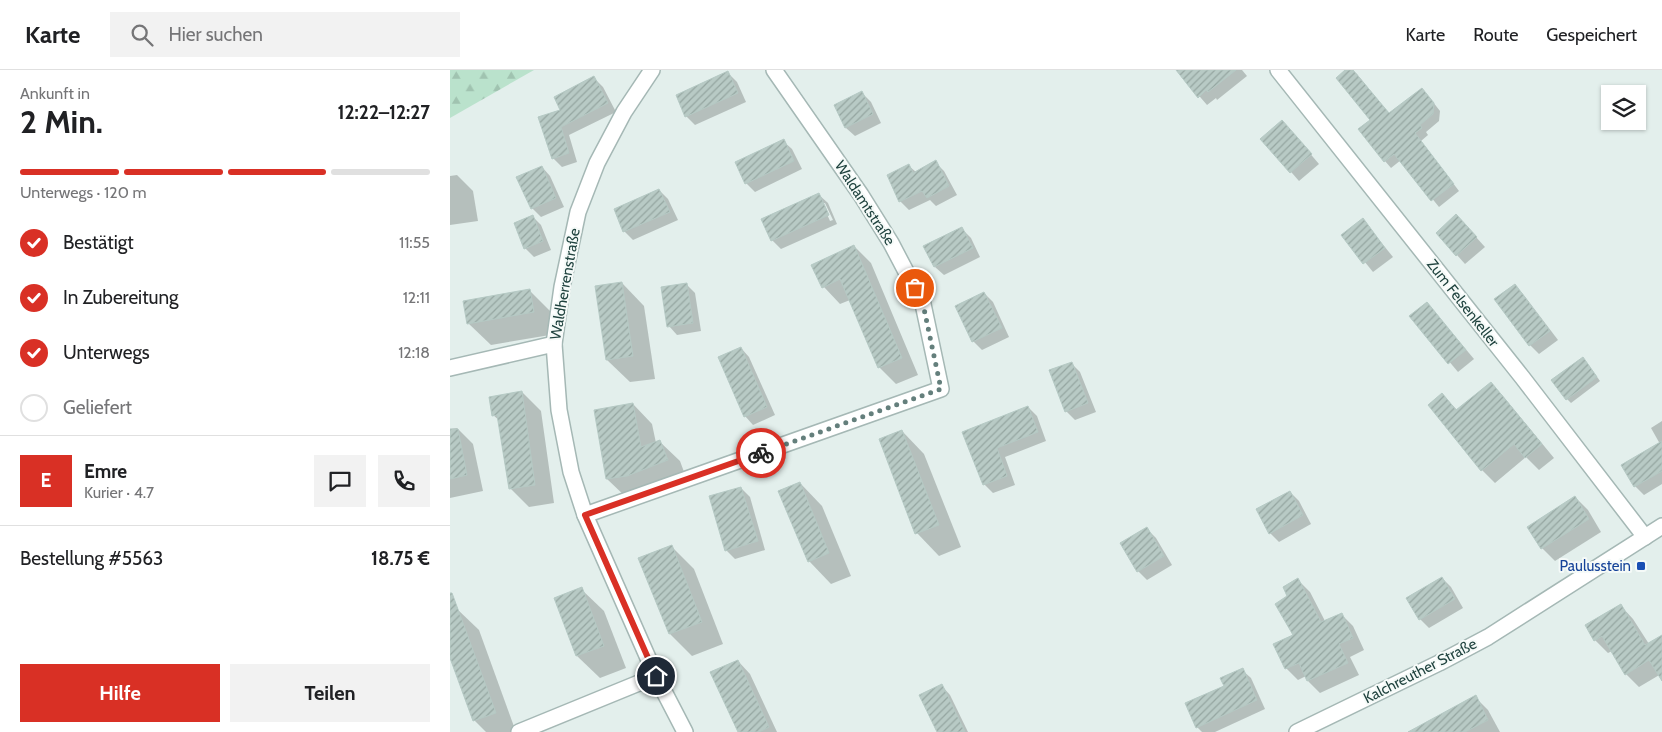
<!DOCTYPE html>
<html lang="de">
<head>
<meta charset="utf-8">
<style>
  :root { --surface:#fff; --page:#f2f2f2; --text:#202124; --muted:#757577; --line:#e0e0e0; --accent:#d93025 }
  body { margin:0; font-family:Cabin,sans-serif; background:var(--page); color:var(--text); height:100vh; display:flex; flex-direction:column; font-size:19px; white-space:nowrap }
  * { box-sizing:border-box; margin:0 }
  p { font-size:16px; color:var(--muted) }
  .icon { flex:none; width:28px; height:28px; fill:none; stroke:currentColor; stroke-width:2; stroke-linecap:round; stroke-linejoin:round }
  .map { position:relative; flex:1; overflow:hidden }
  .sheet { display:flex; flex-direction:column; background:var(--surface); width:450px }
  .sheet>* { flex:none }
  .fabs { position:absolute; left:1151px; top:15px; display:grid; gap:10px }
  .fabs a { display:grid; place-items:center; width:45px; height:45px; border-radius:0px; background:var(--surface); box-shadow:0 1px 4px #0004; font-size:25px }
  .pin { position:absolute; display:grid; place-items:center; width:42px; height:42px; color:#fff; margin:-21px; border:2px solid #fff; border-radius:50%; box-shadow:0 1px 5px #0007 }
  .courier { position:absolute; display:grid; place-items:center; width:50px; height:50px; margin:-25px; border:4px solid #d93025; border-radius:50%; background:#fff; color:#222; box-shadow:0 1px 6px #0007 }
  .overview em { font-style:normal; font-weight:700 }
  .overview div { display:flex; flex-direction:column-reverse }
  .overview { display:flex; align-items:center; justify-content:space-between; height:85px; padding:0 20px }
  h1 { font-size:32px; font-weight:700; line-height:38px }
  .bar { display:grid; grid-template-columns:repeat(4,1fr); gap:8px 5px; align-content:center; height:60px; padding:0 20px }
  .bar i { height:6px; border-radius:4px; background:var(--line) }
  .bar .current { background:var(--accent) }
  .bar p { grid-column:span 4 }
  .line { display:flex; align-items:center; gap:12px; padding:0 20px; border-top:1px solid var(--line) }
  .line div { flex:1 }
  .round { display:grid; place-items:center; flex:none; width:52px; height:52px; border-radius:0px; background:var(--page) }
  ol { padding:0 20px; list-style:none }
  li { display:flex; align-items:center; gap:15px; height:55px }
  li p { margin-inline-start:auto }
  li .icon { padding:5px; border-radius:50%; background:var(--accent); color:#fff; stroke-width:4 }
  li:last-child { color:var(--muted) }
  li i { width:28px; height:28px; border:2px solid var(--line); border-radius:50% }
  .cta { display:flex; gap:10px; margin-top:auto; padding:10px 20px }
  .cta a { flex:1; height:58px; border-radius:0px; background:var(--accent); color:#fff; font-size:20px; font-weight:700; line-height:58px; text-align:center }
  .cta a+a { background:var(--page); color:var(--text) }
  header { display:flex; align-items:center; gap:30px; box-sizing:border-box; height:70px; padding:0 25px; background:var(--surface); border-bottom:1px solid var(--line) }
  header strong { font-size:24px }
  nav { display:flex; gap:28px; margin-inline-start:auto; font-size:18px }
  .search { width:350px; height:45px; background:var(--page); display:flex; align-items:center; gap:12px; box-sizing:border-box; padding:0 18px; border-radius:0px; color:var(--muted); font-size:19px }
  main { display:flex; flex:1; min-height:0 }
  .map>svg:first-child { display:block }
</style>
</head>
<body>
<header>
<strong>Karte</strong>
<div class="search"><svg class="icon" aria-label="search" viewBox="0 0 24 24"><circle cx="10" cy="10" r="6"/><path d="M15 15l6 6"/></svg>Hier suchen</div>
<nav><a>Karte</a><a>Route</a><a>Gespeichert</a></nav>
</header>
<main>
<section class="sheet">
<div class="overview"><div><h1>2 Min.</h1><p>Ankunft in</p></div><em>12:22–12:27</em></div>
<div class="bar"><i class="current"></i><i class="current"></i><i class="current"></i><i></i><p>Unterwegs · 120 m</p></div>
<ol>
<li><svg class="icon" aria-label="check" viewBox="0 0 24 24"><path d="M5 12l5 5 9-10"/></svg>Bestätigt<p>11:55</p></li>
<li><svg class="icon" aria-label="check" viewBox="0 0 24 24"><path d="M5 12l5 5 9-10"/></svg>In Zubereitung<p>12:11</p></li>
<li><svg class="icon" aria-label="check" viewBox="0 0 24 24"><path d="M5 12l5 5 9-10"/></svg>Unterwegs<p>12:18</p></li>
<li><i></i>Geliefert</li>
</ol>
<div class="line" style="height:90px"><b class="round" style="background:var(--accent);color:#fff">E</b><div><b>Emre</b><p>Kurier · 4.7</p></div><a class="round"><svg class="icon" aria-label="chat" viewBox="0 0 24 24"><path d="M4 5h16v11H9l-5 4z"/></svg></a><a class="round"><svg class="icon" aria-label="phone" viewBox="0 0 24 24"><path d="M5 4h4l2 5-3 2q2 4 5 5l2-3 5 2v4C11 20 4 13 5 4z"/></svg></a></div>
<div class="line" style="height:65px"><div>Bestellung #5563</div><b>18.75 €</b></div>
<div class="cta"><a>Hilfe</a><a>Teilen</a></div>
</section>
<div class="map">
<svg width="1212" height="662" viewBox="0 0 1212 662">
  <defs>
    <pattern id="forest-firs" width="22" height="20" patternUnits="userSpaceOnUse" patternTransform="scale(1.25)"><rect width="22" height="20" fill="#bae2cc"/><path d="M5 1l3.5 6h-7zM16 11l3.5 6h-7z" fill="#a0c3b0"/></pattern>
    <pattern id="building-hatch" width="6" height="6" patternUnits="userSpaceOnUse" patternTransform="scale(1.25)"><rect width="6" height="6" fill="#b8cac5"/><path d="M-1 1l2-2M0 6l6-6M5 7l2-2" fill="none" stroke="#95a6a1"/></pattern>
  </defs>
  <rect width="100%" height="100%" fill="#e3efec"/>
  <polygon fill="url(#forest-firs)" points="0,0 84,0 0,48"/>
  <g fill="#0003" fill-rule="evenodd">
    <polygon points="727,0 792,0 797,6 767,30 766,28 757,35"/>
    <polygon points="897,0 902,0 907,4 939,44 979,27 990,41 989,51 976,62 978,65 971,71 1009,121 989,137 951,90 941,98 935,91 922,50"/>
    <polygon points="278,3 287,12 296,32 245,55 236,46"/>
    <polygon points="144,8 153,17 166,42 119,65 127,92 112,97 103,88 112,41"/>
    <polygon points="412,23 421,32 431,53 405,66 396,58 385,36"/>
    <polygon points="840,60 869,94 849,111 812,69"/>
    <polygon points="333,71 342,79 352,99 305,122 296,113"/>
    <polygon points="485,92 494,101 507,125 486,136 480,130 459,140 450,131 459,96 466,102"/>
    <polygon points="92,97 100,106 114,137 91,147 82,138"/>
    <polygon points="7,105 23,121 28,151 0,155 0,106"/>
    <polygon points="209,120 218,129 228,150 183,170 174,161"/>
    <path d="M369,125L378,133L387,154L331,179L322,170ZM372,133H375L383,150L380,151Z"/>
    <polygon points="82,146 91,155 101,180 84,187 75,178"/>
    <polygon points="913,150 943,187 923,202 893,165"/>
    <polygon points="1015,155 1035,177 1015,194 1007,185"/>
    <polygon points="512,159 521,168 530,187 494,205 485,197"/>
    <polygon points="404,176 421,193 468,305 446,314 429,297 400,230 390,234 374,217"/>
    <polygon points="172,213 194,236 205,309 180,312 157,290"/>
    <polygon points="236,214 245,223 251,261 227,265 219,256"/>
    <polygon points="1065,215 1073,224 1108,270 1089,284 1080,275 1046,229"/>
    <polygon points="80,221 102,243 106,264 41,275 18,253"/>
    <polygon points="534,223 543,232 559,267 532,280 523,271 507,237"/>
    <polygon points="977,233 1024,289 1008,302 961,246"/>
    <polygon points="291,278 299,287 325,345 303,355 295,346"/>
    <polygon points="621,293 630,302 646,342 625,350 616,341"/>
    <polygon points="1137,293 1150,311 1121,333 1117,329"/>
    <polygon points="1041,313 1053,326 1104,388 1089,400 1076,387 1045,413 1032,400 992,324 1008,341"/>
    <polygon points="72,322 91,341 104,433 79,437 60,418 50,351 43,345"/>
    <polygon points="183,334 202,354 206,373 210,372 230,391 237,410 177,428 157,409 146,341"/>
    <polygon points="578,337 587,346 596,371 555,387 565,415 543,423 534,414 514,362"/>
    <polygon points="1212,351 1212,414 1194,425 1185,416 1210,374 1201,358"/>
    <polygon points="7,358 23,374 33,421 0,428 0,359"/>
    <polygon points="452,361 474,384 511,477 489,486 467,463"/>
    <polygon points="350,413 372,436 401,506 381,514 359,491"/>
    <polygon points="291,418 300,427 315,480 285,489 276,480"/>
    <polygon points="840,422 849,431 861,454 829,472 820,463"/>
    <polygon points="1125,427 1138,440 1151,462 1105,491 1092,478"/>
    <polygon points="697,459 706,468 722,495 697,510 688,501"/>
    <polygon points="221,476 244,499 273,574 242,586 220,564 190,489"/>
    <polygon points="992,508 1001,517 1013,538 979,558 970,549"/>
    <polygon points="848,510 860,522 875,551 891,544 903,556 914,580 900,587 909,605 870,623 858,611 856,606 848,610 836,598 844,565 839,527"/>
    <polygon points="131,519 154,541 176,598 150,608 127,586"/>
    <polygon points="1171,536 1183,549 1199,574 1211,604 1189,617 1176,604 1162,581 1158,583 1145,570"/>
    <polygon points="6,538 29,560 66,662 36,662 24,650 0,584 0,540"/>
    <polygon points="288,591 300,604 327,662 289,662"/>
    <polygon points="792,600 801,608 815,639 765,662 752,662 747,657"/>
    <polygon points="492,616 500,625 518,662 488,662"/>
    <polygon points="1025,627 1038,640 1050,662 975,662"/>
  </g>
  <g fill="url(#building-hatch)" stroke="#b5c9c4">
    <polygon points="726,0 786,0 758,22 756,20 748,28"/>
    <polygon points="895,0 903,0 939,43 972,18 984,33 983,44 970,55 972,58 965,63 1004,114 981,131 944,84 934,92 908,59 920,50 886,8"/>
    <polygon points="278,1 288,23 235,47 226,25"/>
    <polygon points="144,6 158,33 111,57 119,83 102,89 88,47 110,40 104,27"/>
    <polygon points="412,21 423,44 395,58 384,35"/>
    <polygon points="832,50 862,84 840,103 810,69"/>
    <polygon points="334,69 344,91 295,114 285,92"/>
    <polygon points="486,90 499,116 477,128 472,121 449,132 437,105 459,94 463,103"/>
    <polygon points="92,96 106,128 81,139 66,107"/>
    <polygon points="209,119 220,142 173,162 164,139"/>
    <polygon points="369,123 379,145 321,171 311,149"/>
    <polygon points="1006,144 1027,167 1006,186 986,163"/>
    <polygon points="83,145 93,171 74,179 64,153"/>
    <polygon points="913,148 935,178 913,194 891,165"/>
    <polygon points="512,157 523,178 484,197 473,176"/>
    <polygon points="404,175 452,288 428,298 390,209 372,218 361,195"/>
    <polygon points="172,212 183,286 156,290 145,216"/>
    <polygon points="237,213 243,253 217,257 211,217"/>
    <polygon points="1065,214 1100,261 1079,276 1044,229"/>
    <polygon points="80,219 84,242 17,254 13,231"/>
    <polygon points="534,222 552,258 522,272 505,236"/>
    <polygon points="977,232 1016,280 998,294 959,246"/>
    <polygon points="291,277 317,337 294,347 268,287"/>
    <polygon points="1133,287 1147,307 1116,330 1101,310"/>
    <polygon points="622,292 638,333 615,342 599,300"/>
    <polygon points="1041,312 1092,374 1075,388 1064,374 1031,401 978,335 992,323 1006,340"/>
    <polygon points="72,321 85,415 59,419 47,345 42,346 39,327"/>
    <polygon points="183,333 191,377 210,370 218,390 177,406 156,409 144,340"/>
    <polygon points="578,336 588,362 547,378 557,406 533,415 512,362"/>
    <polygon points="0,359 8,359 17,405 0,409"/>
    <polygon points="452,360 489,455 465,464 429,369"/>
    <polygon points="1212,371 1212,401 1184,417 1171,395"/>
    <polygon points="350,412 379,483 358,492 328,421"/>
    <polygon points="291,417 308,471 275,481 259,426"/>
    <polygon points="840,421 853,445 819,464 806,439"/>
    <polygon points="1125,426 1139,449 1091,479 1077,457"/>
    <polygon points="697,457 714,486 687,502 670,473"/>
    <polygon points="222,475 252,552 219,564 188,488"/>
    <polygon points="992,507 1005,529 969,550 956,528"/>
    <polygon points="848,508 871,552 892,543 903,568 889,574 898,593 857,611 849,593 835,599 823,574 843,565 825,534 837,526 833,517"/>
    <polygon points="132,517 154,576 126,586 104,528"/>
    <polygon points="0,523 2,523 46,643 23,651 0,588"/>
    <polygon points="1171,534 1195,575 1212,565 1212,611 1199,590 1175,605 1152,566 1144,571 1135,555"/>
    <polygon points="288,590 319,657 309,662 288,662 260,602"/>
    <polygon points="793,598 807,630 746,658 735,633 774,616 770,608"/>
    <polygon points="492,614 515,662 487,662 469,625"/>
    <polygon points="1026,625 1038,650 1015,662 958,662"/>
  </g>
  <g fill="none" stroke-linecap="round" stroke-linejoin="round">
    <g stroke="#a5b8b5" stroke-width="18">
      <g id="minor">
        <polyline points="202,0 174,42 147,93 128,142 112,217 104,274 109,340 121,402 135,445 206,606 235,662"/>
        <polyline points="828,0 1072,307 1195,467"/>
        <polyline points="0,298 104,274"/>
        <polyline points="135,445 491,319 473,234 441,173 411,125 324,0"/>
        <polyline points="69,662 206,606"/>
      </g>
    </g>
    <g stroke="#a5b8b5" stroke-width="18">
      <polyline id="tertiary" points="847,662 989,593 1038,567 1212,456"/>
    </g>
    <use href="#minor" stroke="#fff" stroke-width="15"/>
    <use href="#tertiary" stroke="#fff" stroke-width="15"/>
  </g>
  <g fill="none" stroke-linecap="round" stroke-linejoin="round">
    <polyline stroke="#647f7c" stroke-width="5" stroke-dasharray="0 9" points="311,383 491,319 473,234 465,218"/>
    <polyline stroke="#d93025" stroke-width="6" points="206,606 135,445 311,383"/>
  </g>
  <rect fill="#1a4fb4" stroke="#f5faf8" stroke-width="2" x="1186" y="491" width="10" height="10" rx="2.5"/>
  <g text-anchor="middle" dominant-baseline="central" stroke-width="4" stroke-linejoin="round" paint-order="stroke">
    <g font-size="15" fill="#20433f" stroke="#f5faf8">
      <text transform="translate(415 133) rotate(57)">Waldamtstraße</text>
      <text transform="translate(115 214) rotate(-80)">Waldherrenstraße</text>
      <text transform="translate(1013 233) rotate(52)">Zum Felsenkeller</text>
      <text transform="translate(970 601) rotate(-27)">Kalchreuther Straße</text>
    </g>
    <g font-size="15" fill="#164399" stroke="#f5faf8" text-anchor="end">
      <text x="1181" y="496">Paulusstein</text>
    </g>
  </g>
</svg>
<div class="fabs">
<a><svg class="icon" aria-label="layers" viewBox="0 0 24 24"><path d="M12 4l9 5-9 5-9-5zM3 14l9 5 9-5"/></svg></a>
</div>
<div class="pin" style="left:465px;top:218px;background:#ea580c"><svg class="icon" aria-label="bag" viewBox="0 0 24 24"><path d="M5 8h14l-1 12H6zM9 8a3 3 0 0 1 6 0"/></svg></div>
<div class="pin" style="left:206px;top:606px;background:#1f2937"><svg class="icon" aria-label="home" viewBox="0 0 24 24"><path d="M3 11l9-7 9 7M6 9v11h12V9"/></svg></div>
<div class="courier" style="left:311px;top:383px"><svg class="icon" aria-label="bike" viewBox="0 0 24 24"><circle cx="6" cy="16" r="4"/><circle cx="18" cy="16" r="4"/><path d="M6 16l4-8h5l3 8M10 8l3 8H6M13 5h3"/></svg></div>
</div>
</main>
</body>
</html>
